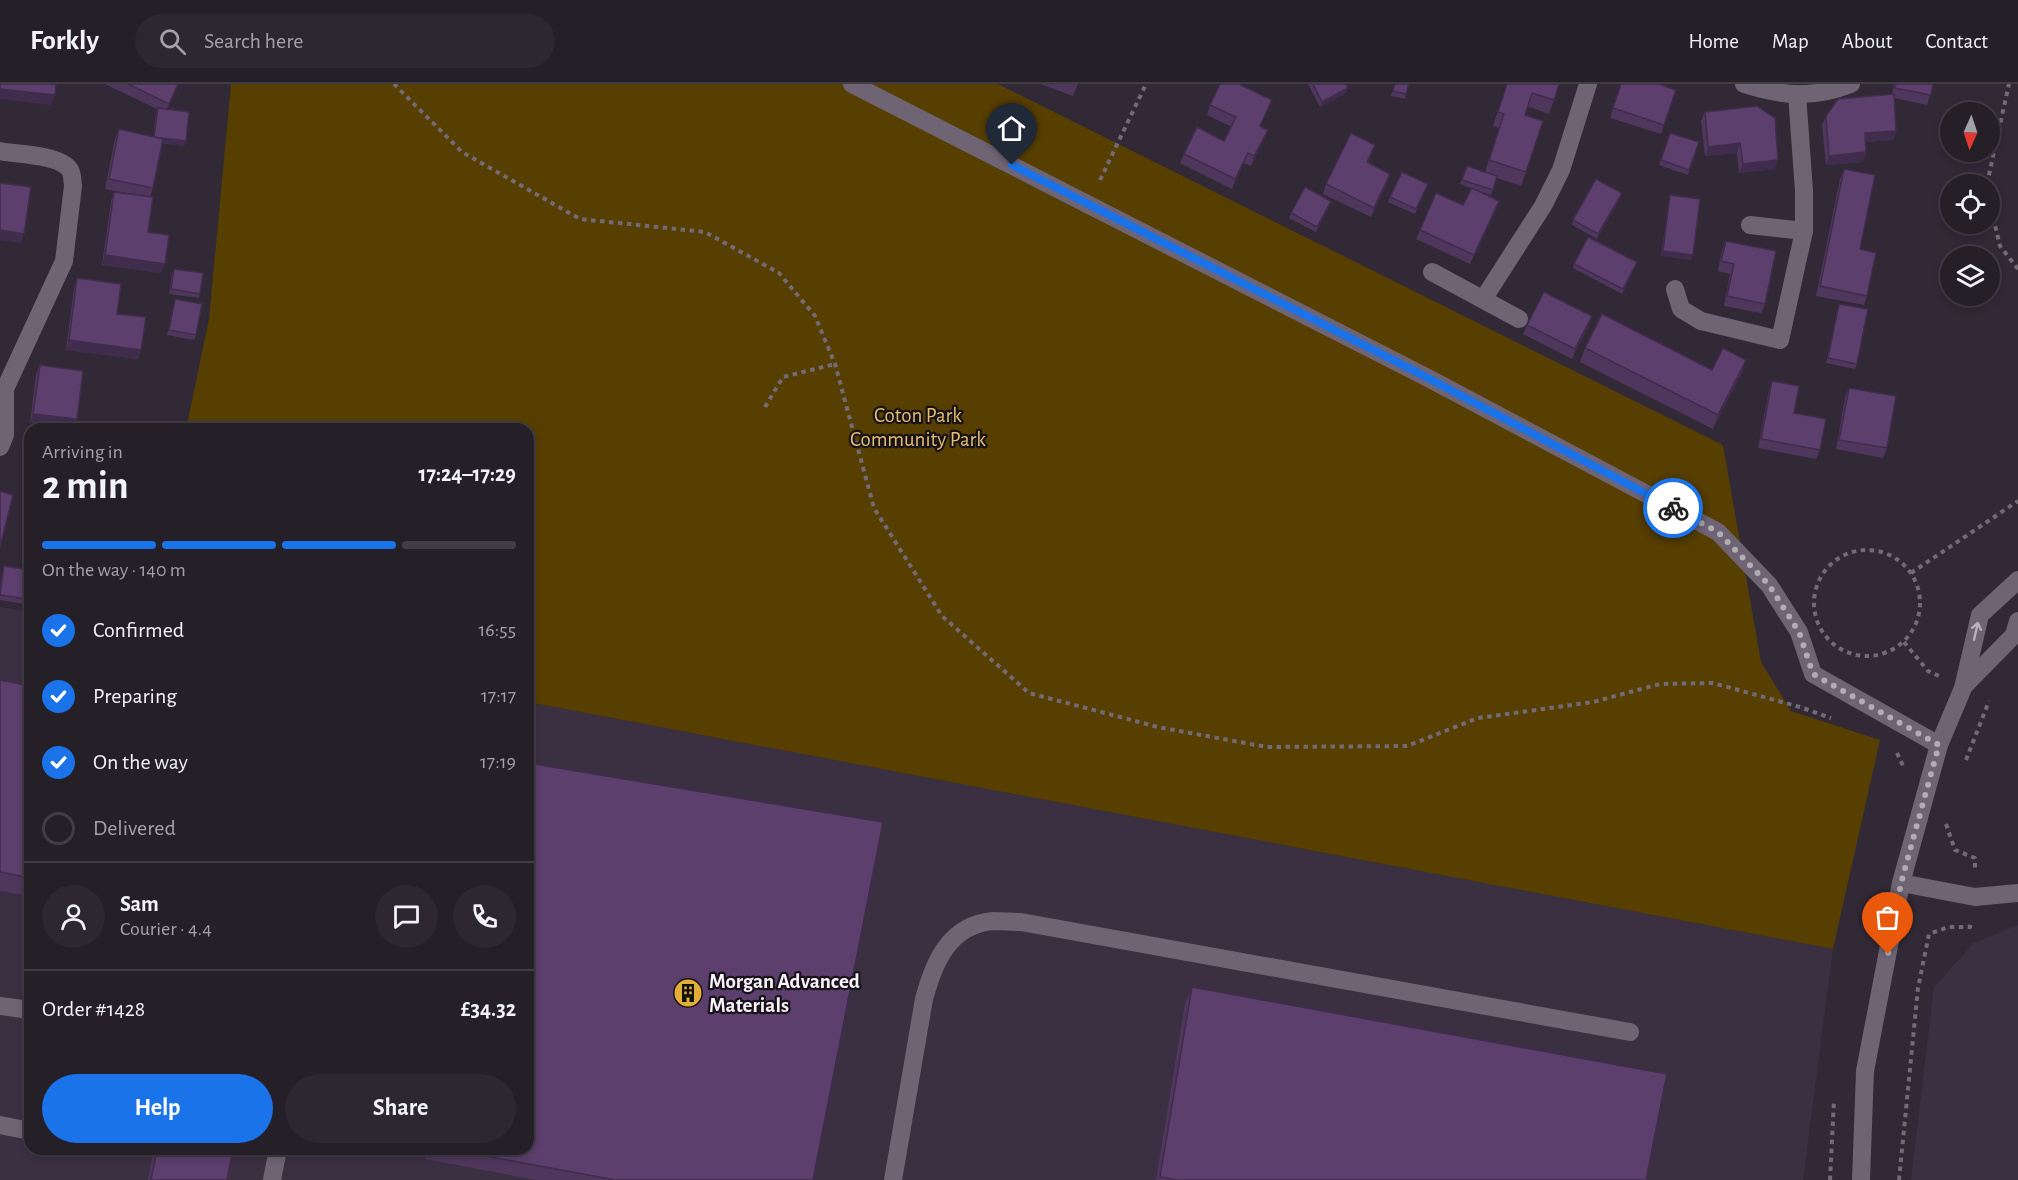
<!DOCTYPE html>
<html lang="en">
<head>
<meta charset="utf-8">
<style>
  :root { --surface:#251f28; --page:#2d2730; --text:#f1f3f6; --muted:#a3a2a8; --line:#423d45; --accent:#1a73e8 }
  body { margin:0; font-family:"Alegreya Sans",sans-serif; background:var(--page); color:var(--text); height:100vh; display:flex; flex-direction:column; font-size:22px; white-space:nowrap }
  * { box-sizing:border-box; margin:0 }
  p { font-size:20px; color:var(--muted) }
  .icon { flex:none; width:33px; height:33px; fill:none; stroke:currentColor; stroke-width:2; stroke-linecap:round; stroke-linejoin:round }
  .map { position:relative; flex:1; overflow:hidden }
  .drawer { position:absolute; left:24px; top:339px; width:510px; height:732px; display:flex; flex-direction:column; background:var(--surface); border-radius:18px; box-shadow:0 3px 9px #0003,0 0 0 2px var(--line) }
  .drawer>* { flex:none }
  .needle { width:39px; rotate:183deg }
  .tools { position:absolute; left:1940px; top:18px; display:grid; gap:12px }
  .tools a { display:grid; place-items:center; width:60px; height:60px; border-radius:50%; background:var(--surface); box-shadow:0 3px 9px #0003,0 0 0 2px var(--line); font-size:30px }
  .pin { position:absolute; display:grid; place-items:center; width:51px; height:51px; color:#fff; margin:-62px -26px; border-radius:50% 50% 50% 0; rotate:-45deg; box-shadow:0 0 6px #0007 }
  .pin .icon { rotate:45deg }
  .courier { position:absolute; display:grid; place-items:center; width:60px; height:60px; margin:-30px; border:4px solid #1a73e8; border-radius:50%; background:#fff; color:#222; box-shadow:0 2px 8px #0007 }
  .headline em { font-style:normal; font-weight:600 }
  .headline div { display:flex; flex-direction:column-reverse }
  .headline { display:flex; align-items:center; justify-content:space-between; height:102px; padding:0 18px }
  h1 { font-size:39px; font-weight:600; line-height:45px }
  .bar { display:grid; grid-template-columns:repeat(4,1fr); gap:9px 6px; align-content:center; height:72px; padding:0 18px }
  .bar i { height:8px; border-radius:4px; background:var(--line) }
  .bar .active { background:var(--accent) }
  .bar p { grid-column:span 4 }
  .line { display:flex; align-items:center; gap:15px; padding:0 18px; border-top:2px solid var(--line) }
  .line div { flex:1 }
  .round { display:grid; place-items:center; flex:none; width:63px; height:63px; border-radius:32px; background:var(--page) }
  ol { padding:0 18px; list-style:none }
  li { display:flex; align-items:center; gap:18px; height:66px }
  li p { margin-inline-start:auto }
  li .icon { padding:6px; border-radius:50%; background:var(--accent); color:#fff; stroke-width:4 }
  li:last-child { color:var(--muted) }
  li i { width:33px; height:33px; border:3px solid var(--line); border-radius:50% }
  .button { display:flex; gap:12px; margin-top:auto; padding:12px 18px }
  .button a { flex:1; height:69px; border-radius:36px; background:var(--accent); color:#fff; font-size:24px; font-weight:600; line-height:69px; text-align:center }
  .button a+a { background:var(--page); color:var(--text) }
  header { display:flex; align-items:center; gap:36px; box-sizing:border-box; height:84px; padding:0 30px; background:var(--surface); border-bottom:2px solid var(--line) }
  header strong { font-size:28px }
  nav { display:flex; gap:33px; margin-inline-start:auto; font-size:21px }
  .search { width:420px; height:54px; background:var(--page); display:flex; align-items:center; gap:15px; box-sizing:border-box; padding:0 21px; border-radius:33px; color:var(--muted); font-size:22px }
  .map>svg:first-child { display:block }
</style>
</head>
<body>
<header>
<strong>Forkly</strong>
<div class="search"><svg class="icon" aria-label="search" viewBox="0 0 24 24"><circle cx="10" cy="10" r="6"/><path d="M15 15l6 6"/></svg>Search here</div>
<nav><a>Home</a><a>Map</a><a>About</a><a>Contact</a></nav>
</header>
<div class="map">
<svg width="2018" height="1096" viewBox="0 0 2018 1096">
  <rect width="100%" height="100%" fill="#312936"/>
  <g fill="#3b3042">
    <polygon points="0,523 30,528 30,1065 528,1065 528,618 1833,865 1803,1096 0,1096"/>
    <polygon points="2018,841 2018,1096 1911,1096 1934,903 1974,859"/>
  </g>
  <polygon fill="#573e01" points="231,0 998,0 1723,361 1761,578 1791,627 1880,656 1833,865 528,618 528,345 186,345 209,235"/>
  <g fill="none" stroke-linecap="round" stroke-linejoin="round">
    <g stroke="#726b76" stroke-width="4" stroke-dasharray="4.5 4.5" stroke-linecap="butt">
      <polyline points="394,0 462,68 580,135 705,148 779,189 815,232 835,280 874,424 942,532 1029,609 1158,643 1267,663 1407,662 1478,634 1593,618 1660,600 1713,599 1800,623 1831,634"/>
      <polyline points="1100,96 1146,0"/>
      <polyline points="1987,100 2009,0"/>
      <polyline points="1989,116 2000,162 2018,185"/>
      <polyline points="765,323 783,293 835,280"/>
      <circle cx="1867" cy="519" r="53"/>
      <polyline points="1911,489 2018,417"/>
      <polyline points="1904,558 1928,587 1939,592"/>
      <polyline points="1897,669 1904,684"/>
      <polyline points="1966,676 1989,617"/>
      <polyline points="1946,740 1955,766 1975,774 1975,786"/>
      <polyline points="1830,1096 1834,1016"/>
      <polyline points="1899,1096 1918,904 1929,850 1949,843 1970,843 1971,838"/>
    </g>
    <g stroke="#6e6473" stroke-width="18">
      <polyline points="852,0 1428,294 1718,448 1769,501 1799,548 1813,590 1939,661"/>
      <polyline points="1675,205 1681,225 1701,237 1780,256"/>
      <polyline points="1901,799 1975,813 2018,809"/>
      <polyline points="0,922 30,926"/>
      <polyline points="0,1041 30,1047"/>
      <polyline points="272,1096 278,1065"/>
      <path d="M893,1096L924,915C934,878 949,841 993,837C1002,837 1012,838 1021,838L1630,948"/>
    </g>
    <g stroke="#6e6473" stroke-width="18">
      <path d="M1744,0C1782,12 1813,15 1851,0"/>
      <path d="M0,67C16,70 53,71 65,81C73,86 72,94 73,102L64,177L5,305V351L0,363"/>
      <polyline points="1750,141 1804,147"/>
      <polyline points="1432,188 1519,235"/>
      <polyline points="1484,214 1543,122 1561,86 1588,0"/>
      <polyline points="1780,256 1804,147 1804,107 1797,10"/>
      <polyline points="1964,602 2014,551 2018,537"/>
      <polyline points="1861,1096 1865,987 1901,799 1939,661 1963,604 1980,531 2018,496"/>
    </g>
  </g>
  <g fill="#4f365d">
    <polygon points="105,0 179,0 167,25 186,57 184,62 162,59 153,104 150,113 148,148 161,189 102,181 111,117 114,108 131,110 105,105 115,55 119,45 153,53 156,29 157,25"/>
    <polygon points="1040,0 1078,0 1073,12"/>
    <polygon points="1308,0 1346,0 1346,9 1320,23"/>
    <polygon points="1395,0 1409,0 1405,15 1391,12"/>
    <polygon points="1507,0 1559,0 1549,30 1527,22 1525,31 1526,88 1521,102 1497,94 1491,111 1477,106 1499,117 1496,126 1470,180 1416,155 1420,146 1463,121 1471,104 1460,100 1467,82 1485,88 1499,44 1493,42"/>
    <polygon points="1621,0 1676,6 1661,50 1610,34"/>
    <polygon points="1894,0 1933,0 1927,21 1894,14 1896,47 1893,56 1865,58 1866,68 1863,78 1826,81 1822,41 1826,32 1892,10"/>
    <polygon points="1210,21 1268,26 1260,42 1264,55 1251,82 1244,79 1232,105 1180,79 1184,70 1224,57 1232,43 1207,31"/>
    <polygon points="1705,28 1775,85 1739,89 1737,69 1705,72 1701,37"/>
    <polygon points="1670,49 1699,58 1688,91 1659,81"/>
    <polygon points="1375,61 1368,79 1387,100 1371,133 1323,110 1326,100"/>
    <polygon points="1844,85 1867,212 1864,221 1816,212 1840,95"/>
    <polygon points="1428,100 1415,130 1388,118 1390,113"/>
    <polygon points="1622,109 1620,114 1597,155 1572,141 1573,136"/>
    <polygon points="1670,111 1691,176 1661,172 1669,116"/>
    <polygon points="1329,122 1316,148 1289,134 1291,129"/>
    <polygon points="1726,157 1765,220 1761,229 1724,222 1730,190 1718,187 1722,166"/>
    <polygon points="1574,180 1635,183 1622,210 1573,184"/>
    <polygon points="174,185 200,210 199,214 169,210 172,190"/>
    <polygon points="77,194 117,230 138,275 66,266 74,204"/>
    <polygon points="175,215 196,251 194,256 167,251"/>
    <polygon points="1839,220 1857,280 1855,285 1826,279"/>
    <polygon points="1527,241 1589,242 1572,275 1523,250"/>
    <polygon points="1585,264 1712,286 1746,276 1741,290 1713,345 1580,278"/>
    <polygon points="40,281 77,335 73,345 30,339 36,291"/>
    <polygon points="1772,297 1820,366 1816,375 1758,364 1769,306"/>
    <polygon points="1849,304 1887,364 1883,374 1836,365 1845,313"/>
    <polygon points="4,482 27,515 25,520 0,516 0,502"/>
    <polygon points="0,596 30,602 30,812 0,807"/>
    <polygon points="1192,903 1646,1096 1156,1096 1185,920"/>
    <polygon points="154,1065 233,1065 227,1096 148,1096"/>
    <polygon points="427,1065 528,1065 813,1096 536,1096 425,1075"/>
  </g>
  <g fill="#402c4c">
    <polygon points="178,0 179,0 165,29 169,20"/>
    <polygon points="1348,4 1346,9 1320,23 1322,18"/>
    <polygon points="0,5 55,11 51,21 0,15"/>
    <polygon points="1268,46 1264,55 1251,82 1254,72"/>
    <polygon points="1896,47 1893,56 1861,58 1865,49"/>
    <polygon points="154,53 186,57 184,62 153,58"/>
    <polygon points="1740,59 1737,69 1705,72 1708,63"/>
    <polygon points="1866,68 1863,78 1826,81 1829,72"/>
    <polygon points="1248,69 1244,79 1232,105 1235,95"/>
    <polygon points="1778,76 1775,85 1739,89 1743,80"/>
    <polygon points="1390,90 1387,100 1371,133 1374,124"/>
    <polygon points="1622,109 1620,114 1597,155 1598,150"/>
    <polygon points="1499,117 1496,126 1470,180 1474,171"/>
    <polygon points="0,146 24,150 21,159 0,156"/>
    <polygon points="1663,167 1693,171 1691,176 1661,172"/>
    <polygon points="105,171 165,180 161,189 102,181"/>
    <polygon points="1592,232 1589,242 1572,275 1575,265"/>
    <polygon points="69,256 141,266 138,275 66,266"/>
    <polygon points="1746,276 1741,290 1713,345 1718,331"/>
    <polygon points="33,330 77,335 73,345 30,339"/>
  </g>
  <g fill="#5c3f6c" stroke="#402c4c" stroke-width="1.5">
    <polygon points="0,0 56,0 55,11 0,5"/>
    <polygon points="128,0 178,0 169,20"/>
    <polygon points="1220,0 1239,0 1272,16 1260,42 1268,46 1254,72 1248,69 1235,95 1184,70 1197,43 1224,57 1236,33 1210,21"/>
    <polygon points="1313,0 1346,0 1348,4 1322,18"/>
    <polygon points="1395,0 1409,0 1406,10 1393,7"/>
    <polygon points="1507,0 1559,0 1554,16 1532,9 1525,31 1543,37 1526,88 1489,76 1504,30 1498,28"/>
    <polygon points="1621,0 1658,0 1676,6 1664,41 1613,24"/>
    <polygon points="1895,0 1933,0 1931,11 1895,4"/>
    <polygon points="1894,10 1896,47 1865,49 1866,68 1829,72 1826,32 1838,15"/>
    <polygon points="1757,22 1775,34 1778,76 1743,80 1740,59 1708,63 1705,28"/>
    <polygon points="158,24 189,28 186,57 154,53"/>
    <polygon points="119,45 163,55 153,104 109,95"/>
    <polygon points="1351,49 1375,61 1367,78 1390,90 1374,124 1326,100"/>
    <polygon points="1670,49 1699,58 1689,86 1661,76"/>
    <polygon points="1467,82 1497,92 1493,106 1462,96"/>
    <polygon points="1844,85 1875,91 1860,165 1876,169 1867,212 1820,202"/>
    <polygon points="1402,88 1428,100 1416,125 1390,113"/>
    <polygon points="1596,95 1622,109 1598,150 1573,136"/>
    <polygon points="0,99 31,103 24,150 0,146"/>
    <polygon points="1305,103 1331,117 1317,143 1291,129"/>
    <polygon points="1472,104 1499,117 1474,171 1420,146 1436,109 1463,121"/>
    <polygon points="114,108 153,113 148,148 169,151 165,180 105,171"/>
    <polygon points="1670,111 1700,115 1693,171 1663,167"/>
    <polygon points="1588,153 1637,178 1623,205 1574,180"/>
    <polygon points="1726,157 1776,167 1765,220 1727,212 1734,180 1721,177"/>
    <polygon points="174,185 203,189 200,210 171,205"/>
    <polygon points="77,194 121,200 117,230 146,233 141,266 69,256"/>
    <polygon points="1544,208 1592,232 1575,265 1527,241"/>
    <polygon points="175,215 202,220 196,251 169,246"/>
    <polygon points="1839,220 1868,225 1857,280 1828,274"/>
    <polygon points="1602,230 1712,286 1723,264 1746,276 1718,331 1585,264"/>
    <polygon points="40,281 83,287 77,335 33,330"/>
    <polygon points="1772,297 1799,302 1794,329 1826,335 1820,366 1761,355"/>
    <polygon points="1849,304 1896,312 1887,364 1839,356"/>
    <polygon points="125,339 154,344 154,345 124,345"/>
    <polygon points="44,341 71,345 44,345"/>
    <polygon points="0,407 13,411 0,463"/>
    <polygon points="4,482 30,486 30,495 27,515 0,511"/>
    <polygon points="0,596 30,602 30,794 0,788"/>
    <polygon points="528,679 883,738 813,1096 615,1096 448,1065 528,1065"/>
    <polygon points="1192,903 1667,990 1646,1096 1179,1096 1160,1093"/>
    <polygon points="157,1065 233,1065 227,1096 151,1096"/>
  </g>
  <defs><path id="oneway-shaft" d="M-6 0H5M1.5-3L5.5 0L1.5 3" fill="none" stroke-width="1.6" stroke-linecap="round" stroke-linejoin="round" transform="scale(1.5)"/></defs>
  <use stroke="#b9b2bd" href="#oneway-shaft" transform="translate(1976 547) rotate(-77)"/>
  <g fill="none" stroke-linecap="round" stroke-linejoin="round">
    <polyline stroke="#b2acb5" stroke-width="6" stroke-dasharray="0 10.8" points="1673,424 1718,448 1769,501 1799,548 1813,590 1939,661 1901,799 1888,870"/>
    <polyline stroke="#1a73e8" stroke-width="8" points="1012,81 1428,294 1673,424"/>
  </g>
  <defs>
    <g id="building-disc" transform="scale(1.5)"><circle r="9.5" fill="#e3ae35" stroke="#171319"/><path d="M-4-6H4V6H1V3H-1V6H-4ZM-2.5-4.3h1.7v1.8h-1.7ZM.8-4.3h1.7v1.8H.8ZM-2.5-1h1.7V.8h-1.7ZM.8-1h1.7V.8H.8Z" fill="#111"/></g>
  </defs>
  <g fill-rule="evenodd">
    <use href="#building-disc" x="688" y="909"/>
  </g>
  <g text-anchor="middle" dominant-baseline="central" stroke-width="4.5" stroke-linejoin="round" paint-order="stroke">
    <g font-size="21" fill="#e5bd6c" stroke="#171319">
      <text x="918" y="331">Coton Park<tspan x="918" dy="24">Community Park</tspan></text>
    </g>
    <g font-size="21" font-weight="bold" fill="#f7f2fa" stroke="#171319" text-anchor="start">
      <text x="709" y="897">Morgan Advanced<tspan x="709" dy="24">Materials</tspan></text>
    </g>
  </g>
</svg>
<div class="tools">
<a><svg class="needle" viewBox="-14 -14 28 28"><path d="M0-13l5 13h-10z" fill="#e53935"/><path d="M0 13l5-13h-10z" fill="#a3a2a8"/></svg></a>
<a><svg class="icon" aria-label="locate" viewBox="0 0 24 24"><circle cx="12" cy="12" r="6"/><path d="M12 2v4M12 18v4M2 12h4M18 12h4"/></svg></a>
<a><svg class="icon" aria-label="layers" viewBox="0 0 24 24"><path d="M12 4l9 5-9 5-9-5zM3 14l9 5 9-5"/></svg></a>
</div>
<div class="pin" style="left:1888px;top:870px;background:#ea580c"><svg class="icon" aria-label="bag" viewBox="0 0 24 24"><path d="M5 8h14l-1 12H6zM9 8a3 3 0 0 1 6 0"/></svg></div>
<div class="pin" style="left:1012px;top:81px;background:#1f2937"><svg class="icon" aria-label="home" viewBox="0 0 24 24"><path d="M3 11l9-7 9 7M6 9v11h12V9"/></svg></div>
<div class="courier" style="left:1673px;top:424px"><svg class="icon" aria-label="bike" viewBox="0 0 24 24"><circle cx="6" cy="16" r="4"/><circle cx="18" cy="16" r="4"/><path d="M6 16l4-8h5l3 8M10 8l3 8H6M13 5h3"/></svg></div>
<section class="drawer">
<div class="headline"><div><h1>2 min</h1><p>Arriving in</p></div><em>17:24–17:29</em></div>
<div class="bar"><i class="active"></i><i class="active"></i><i class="active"></i><i></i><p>On the way · 140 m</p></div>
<ol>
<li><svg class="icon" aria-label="check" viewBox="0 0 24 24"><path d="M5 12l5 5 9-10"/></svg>Confirmed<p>16:55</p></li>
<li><svg class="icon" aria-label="check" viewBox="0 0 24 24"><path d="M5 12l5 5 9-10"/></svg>Preparing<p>17:17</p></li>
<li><svg class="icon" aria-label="check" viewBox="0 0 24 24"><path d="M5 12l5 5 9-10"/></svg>On the way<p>17:19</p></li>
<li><i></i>Delivered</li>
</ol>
<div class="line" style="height:108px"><a class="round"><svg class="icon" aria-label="person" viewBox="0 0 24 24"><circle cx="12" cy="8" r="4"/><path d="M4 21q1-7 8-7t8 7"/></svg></a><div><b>Sam</b><p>Courier · 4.4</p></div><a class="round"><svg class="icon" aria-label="chat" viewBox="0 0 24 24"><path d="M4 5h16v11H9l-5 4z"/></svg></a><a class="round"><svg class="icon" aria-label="phone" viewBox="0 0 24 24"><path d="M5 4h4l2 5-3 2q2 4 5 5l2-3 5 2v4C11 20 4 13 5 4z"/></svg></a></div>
<div class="line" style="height:78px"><div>Order #1428</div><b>£34.32</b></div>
<div class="button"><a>Help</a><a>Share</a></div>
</section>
</div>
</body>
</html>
